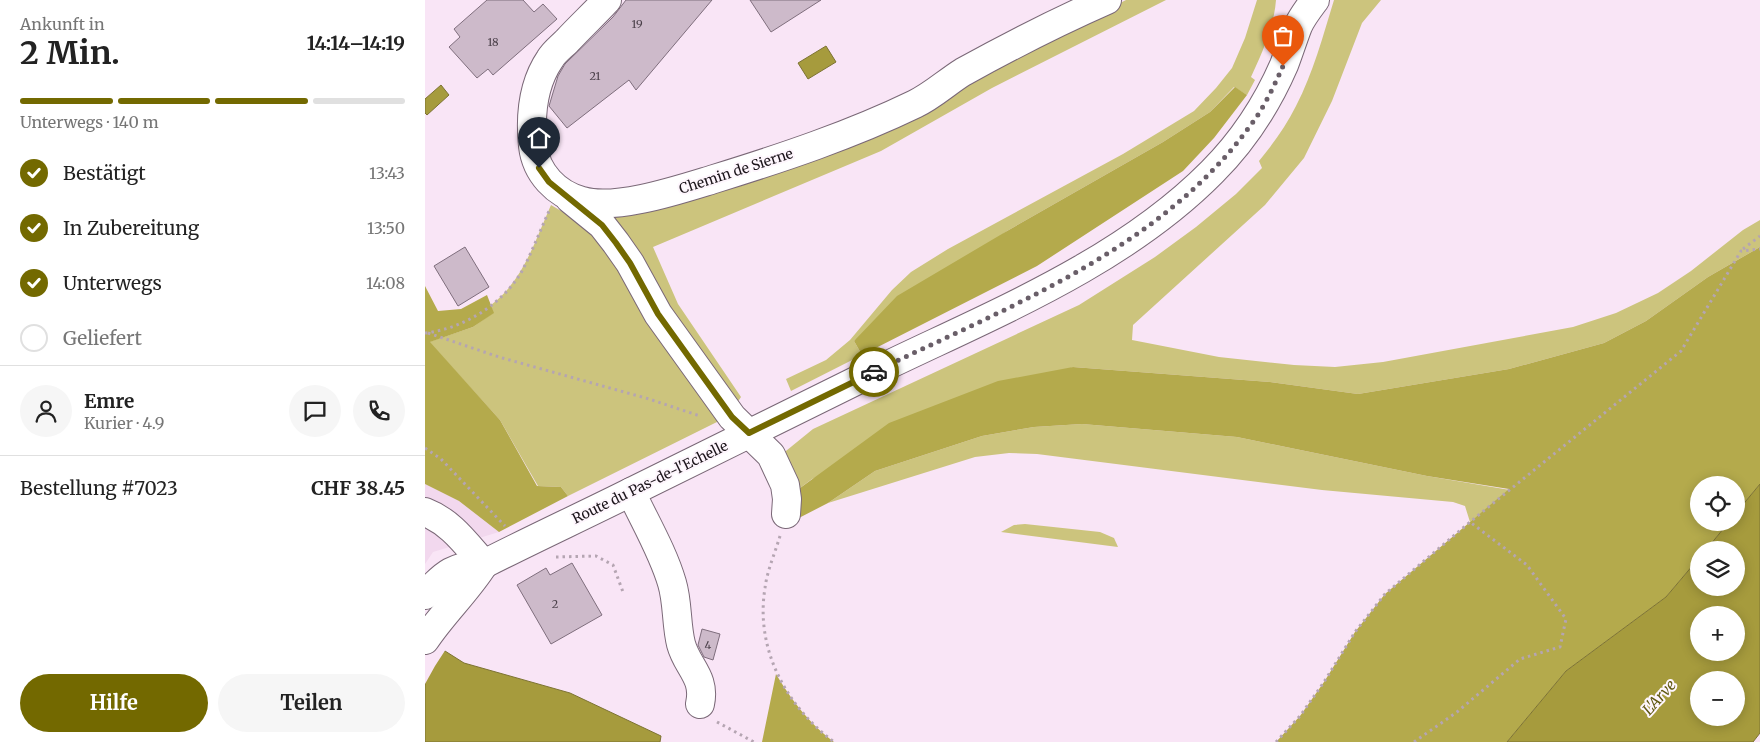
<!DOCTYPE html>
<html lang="de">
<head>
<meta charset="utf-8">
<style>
  :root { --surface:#fff; --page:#f6f6f6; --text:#222; --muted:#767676; --line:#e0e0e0; --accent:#736900 }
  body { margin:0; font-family:Merriweather,serif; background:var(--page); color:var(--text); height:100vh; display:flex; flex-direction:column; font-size:19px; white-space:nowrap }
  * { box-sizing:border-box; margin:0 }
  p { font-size:16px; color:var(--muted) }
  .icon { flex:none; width:28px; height:28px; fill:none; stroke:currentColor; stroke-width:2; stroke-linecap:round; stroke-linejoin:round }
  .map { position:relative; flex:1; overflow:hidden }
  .sheet { display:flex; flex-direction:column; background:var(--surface); width:425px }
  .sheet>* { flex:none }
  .tools { position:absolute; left:1265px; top:476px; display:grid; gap:10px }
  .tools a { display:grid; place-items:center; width:55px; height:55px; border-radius:50%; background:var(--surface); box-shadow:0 2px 12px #0003; font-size:25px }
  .pin { position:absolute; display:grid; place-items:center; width:42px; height:42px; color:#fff; margin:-51px -21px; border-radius:50% 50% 50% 0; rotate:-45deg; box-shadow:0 0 5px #0007 }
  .pin .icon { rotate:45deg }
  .courier { position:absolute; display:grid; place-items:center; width:50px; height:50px; margin:-25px; border:4px solid #736900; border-radius:50%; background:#fff; color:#222; box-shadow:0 1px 6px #0007 }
  .summary em { font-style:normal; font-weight:700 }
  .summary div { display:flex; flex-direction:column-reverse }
  .summary { display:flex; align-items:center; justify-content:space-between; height:85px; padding:0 20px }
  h1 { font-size:32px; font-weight:700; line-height:38px }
  .bar { display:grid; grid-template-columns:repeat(4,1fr); gap:8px 5px; align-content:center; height:60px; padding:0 20px }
  .bar i { height:6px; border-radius:4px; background:var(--line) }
  .bar .on { background:var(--accent) }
  .bar p { grid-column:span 4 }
  .line { display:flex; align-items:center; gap:12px; padding:0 20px; border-top:1px solid var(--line) }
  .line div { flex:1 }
  .round { display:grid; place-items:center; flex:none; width:52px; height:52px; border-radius:26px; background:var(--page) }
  ol { padding:0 20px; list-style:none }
  li { display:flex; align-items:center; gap:15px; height:55px }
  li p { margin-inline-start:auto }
  li .icon { padding:5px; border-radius:50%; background:var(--accent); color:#fff; stroke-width:4 }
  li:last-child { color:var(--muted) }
  li i { width:28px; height:28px; border:2px solid var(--line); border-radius:50% }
  .cta { display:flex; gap:10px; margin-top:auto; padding:10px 20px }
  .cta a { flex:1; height:58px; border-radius:30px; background:var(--accent); color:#fff; font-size:20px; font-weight:700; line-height:58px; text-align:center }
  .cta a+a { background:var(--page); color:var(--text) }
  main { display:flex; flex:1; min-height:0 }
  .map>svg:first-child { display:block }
</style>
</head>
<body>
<main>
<section class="sheet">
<div class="summary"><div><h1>2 Min.</h1><p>Ankunft in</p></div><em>14:14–14:19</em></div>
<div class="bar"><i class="on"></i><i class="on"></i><i class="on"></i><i></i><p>Unterwegs · 140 m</p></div>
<ol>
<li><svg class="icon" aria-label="check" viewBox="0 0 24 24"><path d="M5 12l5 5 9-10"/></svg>Bestätigt<p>13:43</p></li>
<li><svg class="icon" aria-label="check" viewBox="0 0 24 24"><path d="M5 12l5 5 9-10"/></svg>In Zubereitung<p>13:50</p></li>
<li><svg class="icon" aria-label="check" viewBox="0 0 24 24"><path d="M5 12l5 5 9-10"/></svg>Unterwegs<p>14:08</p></li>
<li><i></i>Geliefert</li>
</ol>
<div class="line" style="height:90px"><a class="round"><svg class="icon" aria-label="person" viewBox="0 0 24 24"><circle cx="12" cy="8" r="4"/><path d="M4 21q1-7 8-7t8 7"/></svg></a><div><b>Emre</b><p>Kurier · 4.9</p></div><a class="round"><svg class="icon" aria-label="chat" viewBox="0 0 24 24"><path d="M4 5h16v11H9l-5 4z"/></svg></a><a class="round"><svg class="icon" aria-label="phone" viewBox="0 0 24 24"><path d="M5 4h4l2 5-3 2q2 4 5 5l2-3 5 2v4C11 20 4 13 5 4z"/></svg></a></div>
<div class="line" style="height:65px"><div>Bestellung #7023</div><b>CHF 38.45</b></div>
<div class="cta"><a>Hilfe</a><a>Teilen</a></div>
</section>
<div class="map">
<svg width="1335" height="742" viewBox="0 0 1335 742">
  <rect width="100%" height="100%" fill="#f9e5f6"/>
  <polygon fill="#f2d8ee" points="0,484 34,501 74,532 8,552 0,564"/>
  <g fill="#ccc47d">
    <polygon points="701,0 741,0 567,88 456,151 228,247 253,304 316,397 312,403 175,212 577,63"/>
    <path d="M832,0H851C849,27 837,53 826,77L830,80L822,95L809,87L785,112L738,142L582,231L429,341L437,355L366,391L361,379L401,360L425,340L467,290L486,272L523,249L698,154L769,111L791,88L807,68L820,38Z"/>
    <path d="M909,0H956L937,23L907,101L879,158L840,205L708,325L707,340L794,357L869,365L910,367L958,362L1148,327L1191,313L1233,293L1266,271L1318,230L1335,220V247L1283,277L1221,321L1179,343L1084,369L933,394L845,382L648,367L387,479L371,491L356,455L388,429L654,305L730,257L771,227L811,194L837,168L834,161C848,144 861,126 871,106C888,73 898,36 909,0Z"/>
    <path d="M126,205L172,232L296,420L143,496L136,487L113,486L75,420L4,342L48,327L68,313L66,305C98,281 110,241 126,205Z"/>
    <polygon points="657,424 812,437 1002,476 1085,490 1045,522 1040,506 1028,502 897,490 612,454 584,453 550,457 403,503 450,471 557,436 609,427"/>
    <polygon points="600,524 675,532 689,538 693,547 576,532 589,525"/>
  </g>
  <g fill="#b4aa4c">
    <polygon points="810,87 822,95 789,138 758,171 612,266 437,355 429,341 472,296 582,231 738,142 785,112"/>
    <polygon points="1335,247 1335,484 1311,513 1311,485 1274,485 1274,522 1303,523 1281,550 1274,550 1274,558 1241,597 1141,671 1082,742 851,742 875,716 899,682 930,632 960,594 1084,489 1002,476 812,437 657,424 609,427 557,436 450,471 403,503 370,520 371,491 464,423 573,381 648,367 845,382 933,394 1084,369 1179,343 1221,321 1283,277"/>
    <polygon points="0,286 13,311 36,309 62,295 69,313 48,327 5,342 75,420 112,486 136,487 143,496 74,532 34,501 0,484"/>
    <path d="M351,674C368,702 383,722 409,742H337Z"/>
  </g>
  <g fill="#a69b3d" stroke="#7d7333" fill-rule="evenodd">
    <polygon points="401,46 411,62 383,79 373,63"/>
    <polygon points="16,85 24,95 2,115 0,113 0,99"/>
    <path d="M1335,484V733L1328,742H1082L1141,671L1241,597L1274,558V588H1311V550H1281L1303,523L1311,522V513ZM1274,615H1311V652H1274ZM1274,680H1311V718H1274Z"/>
    <polygon points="20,651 39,663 145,693 236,736 235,742 0,742 0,652"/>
  </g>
  <polygon fill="#f9e5f6" points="21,649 10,666 0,684 0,650"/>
  <g fill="#cdbaca" stroke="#7f6e7d">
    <polygon points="62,0 98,0 109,12 118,4 132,19 68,75 63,69 52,78 24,47 35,37 29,29"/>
    <polygon points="201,0 287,0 211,90 204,80 142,128 124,106 133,76 140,64 188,17"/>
    <polygon points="325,0 396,0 346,32"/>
    <polygon points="40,247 64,287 33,306 9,266"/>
    <polygon points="147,563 177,615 126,644 92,585 121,568 125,575"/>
    <polygon points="277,629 295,634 288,660 279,657 273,645"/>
  </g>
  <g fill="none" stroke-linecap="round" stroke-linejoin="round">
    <g stroke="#7a6877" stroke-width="30">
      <g id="minor">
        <path d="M182,0C169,14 155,27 142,41C136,47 129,52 125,59C108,84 105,117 108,146C111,173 131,194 157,201C191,211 256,189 289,179C357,158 426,135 490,104C507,96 522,82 538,72C585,46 632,22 682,0"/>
        <polyline points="145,199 177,225 191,243 205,263 233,314 307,417 346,455 360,485 362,499 361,514"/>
        <path d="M206,492C220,522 238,552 247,583C253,603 251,624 256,644C262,667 281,677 275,704"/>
        <path d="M0,512C26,522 41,544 59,564"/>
      </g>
    </g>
    <g stroke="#7a6877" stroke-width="30">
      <g id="major">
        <path d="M0,595C21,572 28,567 59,564C108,539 158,516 208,491C292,450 375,408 459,367C571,313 698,262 787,172C817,142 842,104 859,65C864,52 868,39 873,26C877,17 884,8 890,0"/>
        <path d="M0,640C18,613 42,591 59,564"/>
      </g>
    </g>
    <g stroke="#b5a5b2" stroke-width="3" stroke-dasharray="2.5 4" stroke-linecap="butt">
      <polyline points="1318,249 1335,236"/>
      <path d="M0,333C38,329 78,304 97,271C107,252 115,231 124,211"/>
      <polyline points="3,333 74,357 224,399 275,416"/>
      <polyline points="0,448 16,459 80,526"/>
      <path d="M355,536C350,553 342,571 340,588C330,649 361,706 409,742"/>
      <polyline points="131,557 171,556 188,565 198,592"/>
      <polyline points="292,722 329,742"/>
      <polyline points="851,742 875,716 899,682 930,632 960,594 1045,522 1256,351 1316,251 1335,249"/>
      <polyline points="989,742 1032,712 1095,659 1135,647 1141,619 1102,565 1045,522"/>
    </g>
    <use href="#minor" stroke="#fff" stroke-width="28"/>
    <use href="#major" stroke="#fff" stroke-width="28"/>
  </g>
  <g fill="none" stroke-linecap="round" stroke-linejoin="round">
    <path stroke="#695e68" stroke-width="5" stroke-dasharray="0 9" d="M449,372C582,307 735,250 825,126C839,108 849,86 858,66"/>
    <polyline stroke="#736900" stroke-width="6" points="114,168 124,182 177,225 191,243 205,263 233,314 307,417 324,433 449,372"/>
  </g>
  <g text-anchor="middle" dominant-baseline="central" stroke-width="4" stroke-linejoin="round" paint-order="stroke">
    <g font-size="11" fill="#483e47">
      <text x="212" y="24">19</text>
      <text x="68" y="42">18</text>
      <text x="170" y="76">21</text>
      <text x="130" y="604">2</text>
      <text x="283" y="645">4</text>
    </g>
    <g font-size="14" fill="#1c151b" stroke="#fef6fd">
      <text transform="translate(311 171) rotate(-18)">Chemin de Sierne</text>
      <text transform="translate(225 482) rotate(-26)">Route du Pas-de-l'Echelle</text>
    </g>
    <g font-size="15" font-style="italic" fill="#605812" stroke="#fef6fd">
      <text transform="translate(1234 697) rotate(-48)">L'Arve</text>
    </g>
  </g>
</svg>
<div class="tools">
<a><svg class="icon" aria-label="locate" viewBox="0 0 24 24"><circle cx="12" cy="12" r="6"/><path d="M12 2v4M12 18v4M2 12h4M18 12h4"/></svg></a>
<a><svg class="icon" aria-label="layers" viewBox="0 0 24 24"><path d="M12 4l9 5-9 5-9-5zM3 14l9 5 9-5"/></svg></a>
<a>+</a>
<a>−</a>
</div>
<div class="pin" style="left:858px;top:66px;background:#ea580c"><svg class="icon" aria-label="bag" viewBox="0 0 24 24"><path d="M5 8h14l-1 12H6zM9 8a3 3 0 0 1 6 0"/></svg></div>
<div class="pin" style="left:114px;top:168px;background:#1f2937"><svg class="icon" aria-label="home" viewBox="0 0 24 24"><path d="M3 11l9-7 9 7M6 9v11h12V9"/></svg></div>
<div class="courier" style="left:449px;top:372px"><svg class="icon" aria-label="car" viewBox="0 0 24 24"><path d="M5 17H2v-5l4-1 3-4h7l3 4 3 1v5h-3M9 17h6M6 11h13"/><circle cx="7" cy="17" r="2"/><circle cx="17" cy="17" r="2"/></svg></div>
</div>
</main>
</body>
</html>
